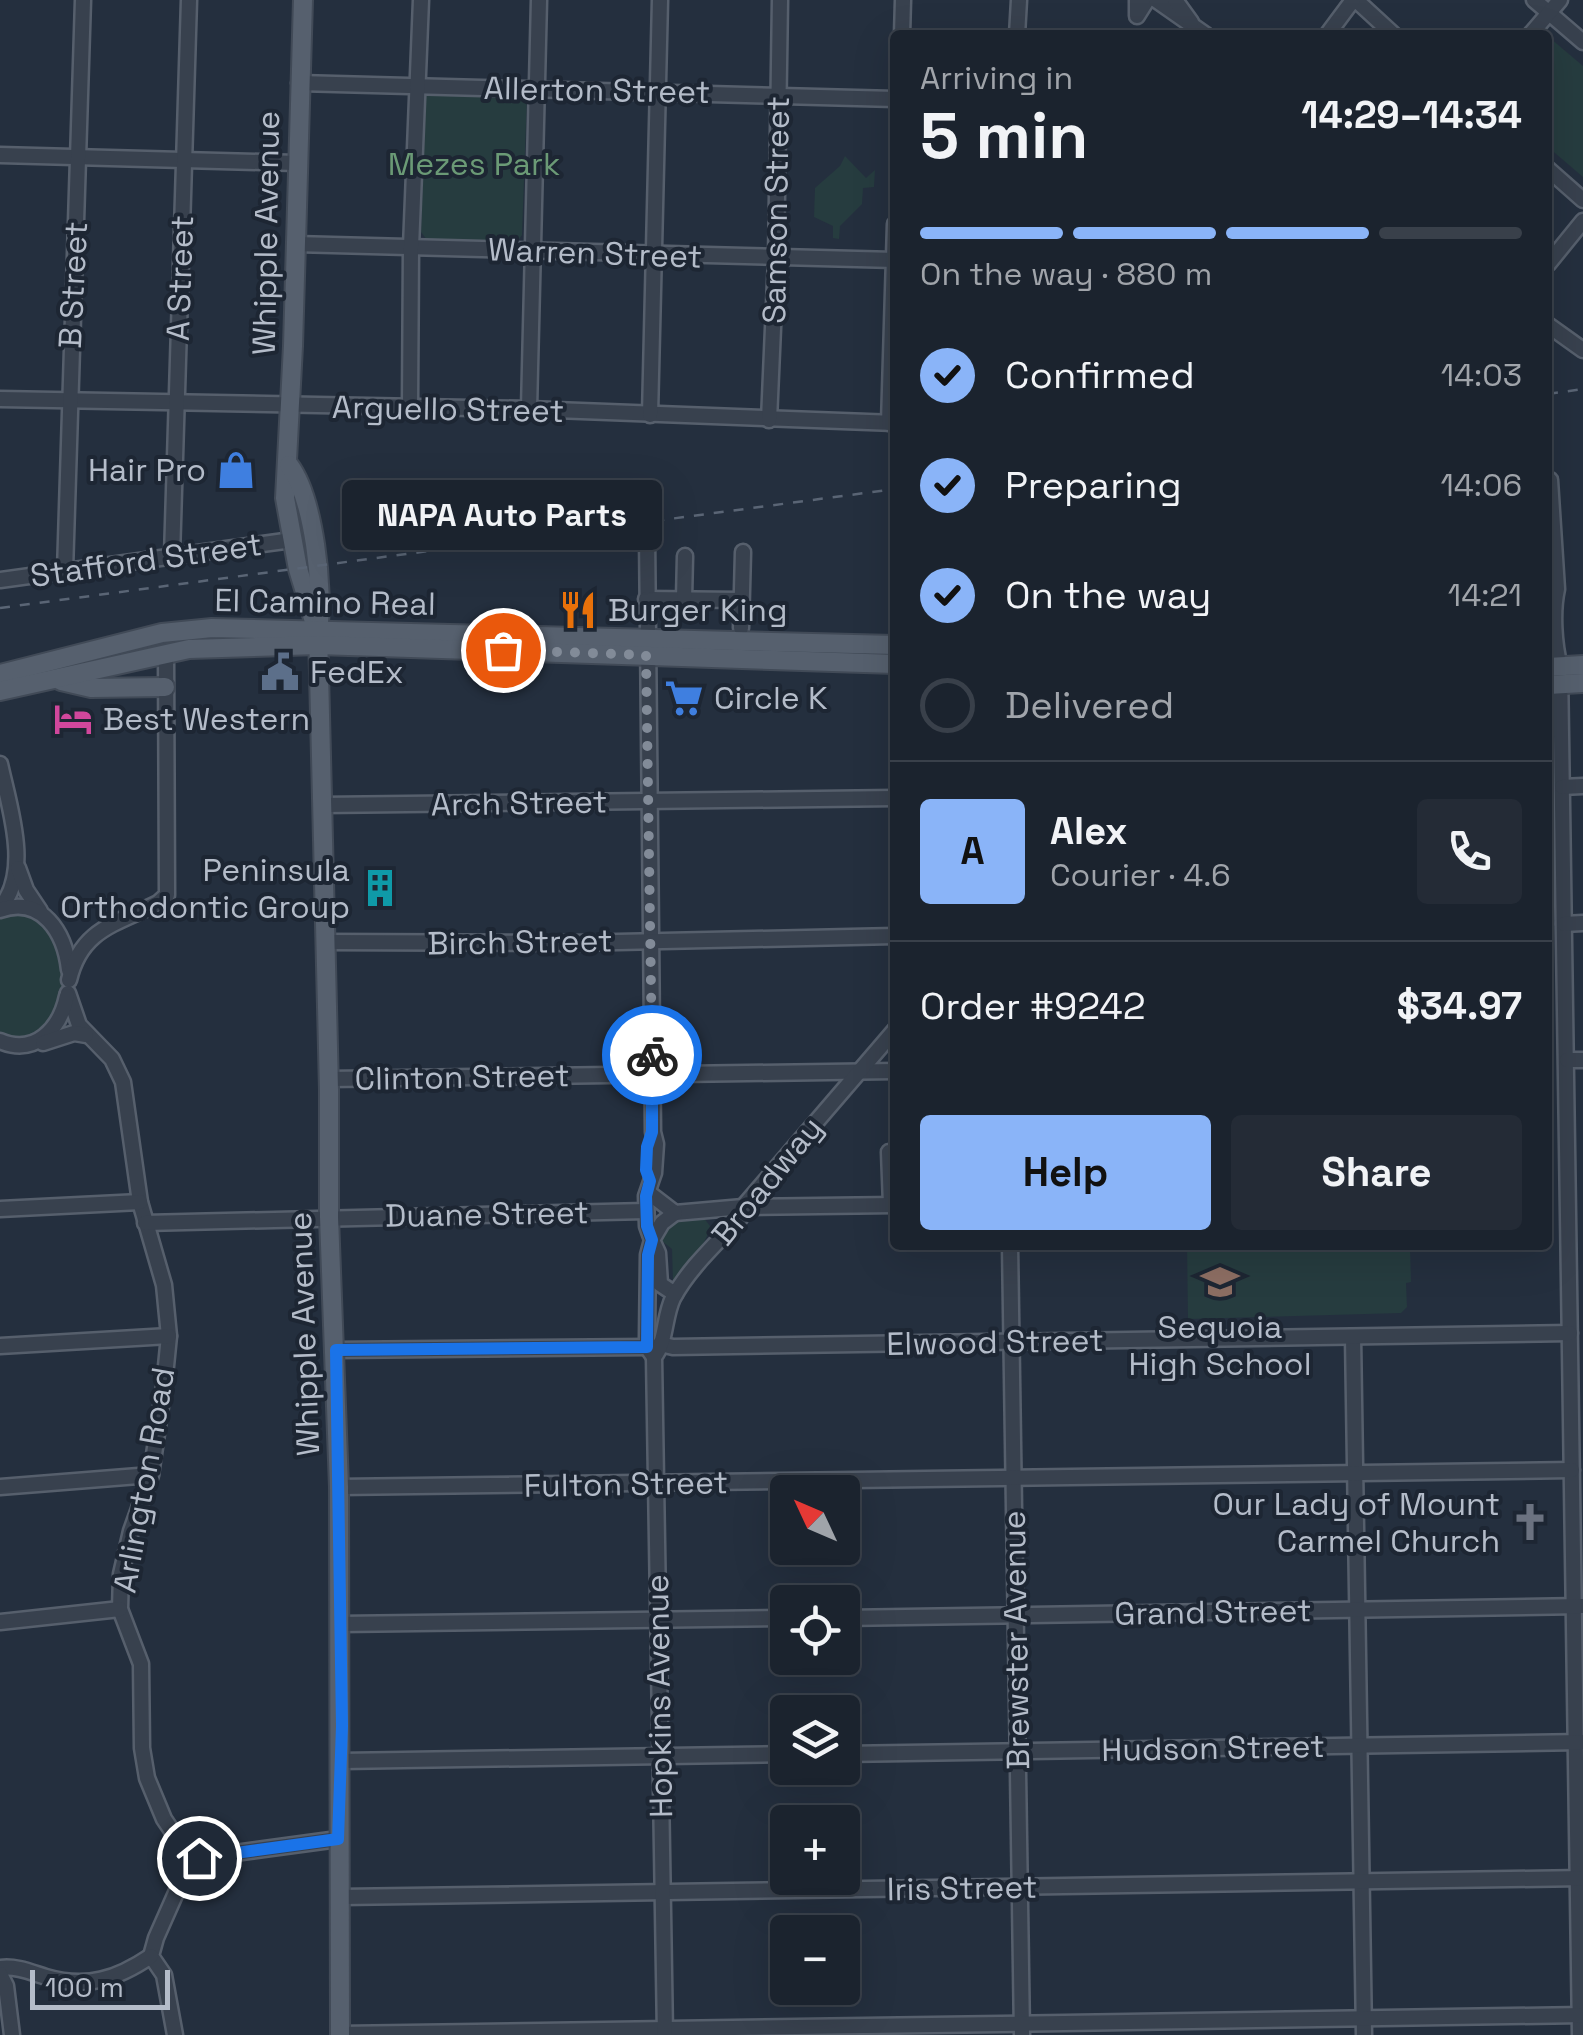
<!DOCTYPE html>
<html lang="en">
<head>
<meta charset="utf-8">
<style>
  :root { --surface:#1b232e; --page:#242b36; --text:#f1f3f6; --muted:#a0a4aa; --line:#39404a; --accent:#8ab4f8 }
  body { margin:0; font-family:"Space Grotesk",sans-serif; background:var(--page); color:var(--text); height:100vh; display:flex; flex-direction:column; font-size:38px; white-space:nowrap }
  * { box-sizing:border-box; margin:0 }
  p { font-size:32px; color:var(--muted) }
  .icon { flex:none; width:55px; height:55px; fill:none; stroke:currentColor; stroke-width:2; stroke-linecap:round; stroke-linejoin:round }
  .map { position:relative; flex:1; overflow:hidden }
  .panel { position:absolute; left:890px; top:30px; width:662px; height:1220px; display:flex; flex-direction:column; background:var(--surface); border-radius:10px; box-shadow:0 10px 40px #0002,0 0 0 2px var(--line) }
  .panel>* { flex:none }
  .needle { width:65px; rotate:314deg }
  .fabs { position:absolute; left:770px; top:1475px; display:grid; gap:20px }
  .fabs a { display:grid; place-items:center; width:90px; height:90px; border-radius:10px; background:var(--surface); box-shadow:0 10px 40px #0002,0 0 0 2px var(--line); font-size:50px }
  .scale { position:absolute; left:30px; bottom:25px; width:140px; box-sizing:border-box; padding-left:10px; border:5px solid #b4bcc9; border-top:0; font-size:28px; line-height:35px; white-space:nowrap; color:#b4bcc9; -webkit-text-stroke:8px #1d2633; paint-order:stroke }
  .pin { position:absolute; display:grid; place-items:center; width:85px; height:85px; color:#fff; margin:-42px; border:5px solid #fff; border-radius:50%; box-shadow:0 2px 10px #0007 }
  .courier { position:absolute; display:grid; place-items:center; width:100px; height:100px; margin:-50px; border:8px solid #1a73e8; border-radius:50%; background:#fff; color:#222; box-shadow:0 2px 12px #0007 }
  .bubble { position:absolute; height:70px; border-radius:10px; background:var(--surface); box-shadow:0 10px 40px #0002,0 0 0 2px var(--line); font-size:32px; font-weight:700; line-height:70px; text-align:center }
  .headline em { font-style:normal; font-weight:700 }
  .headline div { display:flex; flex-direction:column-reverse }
  .headline { display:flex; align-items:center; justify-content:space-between; height:170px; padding:0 30px }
  h1 { font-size:65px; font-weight:700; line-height:75px }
  .bar { display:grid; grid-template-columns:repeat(4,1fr); gap:15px 10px; align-content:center; height:120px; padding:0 30px }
  .bar i { height:12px; border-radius:8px; background:var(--line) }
  .bar .on { background:var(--accent) }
  .bar p { grid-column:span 4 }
  .line { display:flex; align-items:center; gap:25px; padding:0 30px; border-top:2px solid var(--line) }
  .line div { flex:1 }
  .round { display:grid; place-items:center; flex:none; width:105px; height:105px; border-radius:10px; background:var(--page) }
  ol { padding:0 30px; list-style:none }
  li { display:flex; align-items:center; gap:30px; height:110px }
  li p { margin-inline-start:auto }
  li .icon { padding:10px; border-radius:50%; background:var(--accent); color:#111; stroke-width:4 }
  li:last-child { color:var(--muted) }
  li i { width:55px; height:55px; border:5px solid var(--line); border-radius:50% }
  .action { display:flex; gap:20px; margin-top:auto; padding:20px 30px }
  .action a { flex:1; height:115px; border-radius:10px; background:var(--accent); color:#111; font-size:40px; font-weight:700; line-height:115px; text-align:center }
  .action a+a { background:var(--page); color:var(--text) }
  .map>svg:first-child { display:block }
</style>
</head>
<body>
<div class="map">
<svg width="1583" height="2035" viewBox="0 0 1583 2035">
  <rect width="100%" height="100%" fill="#242f3e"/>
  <g fill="#263c3f">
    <polygon points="1550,38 1583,66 1583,177 1548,147"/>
    <polygon points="426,93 527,96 522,235 517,242 427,240 421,232"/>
    <polygon points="845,156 866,178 875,170 874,187 863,188 862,204 840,226 839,239 833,238 833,226 814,217 815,188 840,166"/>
    <path d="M15,912C94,924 66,1068 0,1034V917Z"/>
    <path d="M703,1217L710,1226C709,1240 684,1274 673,1282L672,1249L662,1241L663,1229L675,1218Z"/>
    <polygon points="1187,1245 1410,1245 1411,1282 1406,1283 1407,1307 1401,1313 1188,1319"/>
  </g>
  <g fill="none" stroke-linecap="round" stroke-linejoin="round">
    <polyline stroke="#394c67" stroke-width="2.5" points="1548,958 1548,979"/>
    <g stroke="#565f6c" stroke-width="19">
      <g id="minor">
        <polyline points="1137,0 1137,16 1147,0"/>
        <polyline points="1156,0 1206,35"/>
        <polyline points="1175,0 1191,22"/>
        <polyline points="1356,0 1394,35"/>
        <polyline points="1534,0 1583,42"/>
        <polyline points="902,35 903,0"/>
        <polyline points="1017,35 1019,0"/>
        <polyline points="1327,35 1353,0"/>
        <polyline points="1530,35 1560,0"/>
        <polyline points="299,83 895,99"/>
        <polyline points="0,155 296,163"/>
        <polyline points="1548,169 1583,200"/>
        <polyline points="295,244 895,260"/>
        <polyline points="1548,264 1583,221"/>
        <polyline points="1548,325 1583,350"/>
        <polyline points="0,399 529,409 895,423"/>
        <polyline points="410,406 411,247 421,0"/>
        <polyline points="529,409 539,0"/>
        <polyline points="650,415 660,0"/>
        <polyline points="769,420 776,259 780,0"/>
        <polyline points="889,423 895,224"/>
        <path d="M1550,480L1557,589C1552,612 1554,644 1560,667L1580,2035"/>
        <polyline points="647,534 653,1132 656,1144 654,1173 646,1196 647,1226 652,1240 648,1255 647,1338 647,1347 654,1357"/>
        <polyline points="172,556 189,0"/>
        <polyline points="65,571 83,0"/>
        <polyline points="0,580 292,540"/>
        <polyline points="646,599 741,600"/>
        <polyline points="684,599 685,556"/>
        <polyline points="741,628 743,552"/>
        <path d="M0,764C9,806 32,872 0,908"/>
        <polyline points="1562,787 1583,786"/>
        <polyline points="323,805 895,798"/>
        <polyline points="18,868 26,890 40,911"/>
        <path d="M0,910C42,895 65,933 69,970"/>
        <polyline points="1564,924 1583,923"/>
        <polyline points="325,942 573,943 895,936"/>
        <path d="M69,980C81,929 116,924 158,903L167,895L166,653"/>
        <polyline points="68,993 79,1025 112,1059 123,1082 140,1202 164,1285 169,1336 164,1386 151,1475 131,1531 121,1574 120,1609 141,1664 142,1748 147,1778 164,1819 191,1859 156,1938 151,1956 164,1975 175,2035"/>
        <path d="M0,1041C35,1056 60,1029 67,996"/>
        <polyline points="43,1043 74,1033 86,1035"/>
        <polyline points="1567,1060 1583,1060"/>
        <polyline points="329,1079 895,1071"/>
        <polyline points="889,1152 891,1205"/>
        <polyline points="649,1193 675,1213 743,1207 895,1205"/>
        <polyline points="0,1209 140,1202"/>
        <polyline points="145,1223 646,1211"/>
        <polyline points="1010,1245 1022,2035"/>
        <polyline points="675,1294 660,1284 658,1253 652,1240 662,1223 675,1213"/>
        <polyline points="1353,1337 1364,2035"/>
        <polyline points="660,1344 673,1347 1570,1333"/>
        <polyline points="0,1346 169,1336"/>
        <polyline points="336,1350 647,1347"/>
        <polyline points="0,1487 151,1475"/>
        <polyline points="339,1487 1572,1470"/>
        <polyline points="842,1618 1582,1606"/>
        <polyline points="0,1622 120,1609"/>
        <polyline points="341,1624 788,1618"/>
        <polyline points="842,1754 1582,1742"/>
        <polyline points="342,1761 788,1754"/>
        <polyline points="191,1859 338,1839"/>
        <polyline points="342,1897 1583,1878"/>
        <path d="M0,1968C17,1966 30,1972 46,1977C87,1989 117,1979 151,1956"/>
        <polyline points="0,1974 6,1986 12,2035"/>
        <polyline points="340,2034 1583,2015"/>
        <path d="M665,2035L654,1357C666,1343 664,1316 673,1298C689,1268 717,1243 740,1218L743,1207L895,1030"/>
      </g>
    </g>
    <g stroke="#414a57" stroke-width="22">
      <g id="major">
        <polyline points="303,0 293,346 285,498 298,569 317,631"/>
        <path d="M289,465C314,498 324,590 318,631L329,1090V1217L339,1487L340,2035"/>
        <polyline points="1548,667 1583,665"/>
        <polyline points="0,674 162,633 212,628 895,645"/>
        <polyline points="61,681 91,688 165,687"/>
        <polyline points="1548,685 1583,683"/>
        <polyline points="0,691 189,649 318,645 895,664"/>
      </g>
    </g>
    <use href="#minor" stroke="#38414e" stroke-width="14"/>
    <use href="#major" stroke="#56606e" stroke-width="18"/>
    <g stroke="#5a6575" stroke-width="2.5" stroke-dasharray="10 10" stroke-linecap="butt">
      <polyline points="1548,394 1583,389"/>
      <polyline points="0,608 895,489"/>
    </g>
  </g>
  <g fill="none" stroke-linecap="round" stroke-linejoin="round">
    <polyline stroke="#828b98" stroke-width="10" stroke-dasharray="0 18" points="503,650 646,655 652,1055"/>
    <polyline stroke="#1a73e8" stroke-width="12" points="199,1858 338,1839 342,1726 336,1350 647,1347 648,1255 652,1240 647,1226 646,1196 650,1181 646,1170 647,1147 652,1132 652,1055"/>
  </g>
  <defs>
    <g id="shop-bare" transform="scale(3)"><path d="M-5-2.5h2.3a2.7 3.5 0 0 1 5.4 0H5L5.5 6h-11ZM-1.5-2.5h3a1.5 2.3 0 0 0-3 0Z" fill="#3f7fe0" stroke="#1d2633" stroke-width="2.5" paint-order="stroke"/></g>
    <g id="restaurant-bare" transform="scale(3)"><path d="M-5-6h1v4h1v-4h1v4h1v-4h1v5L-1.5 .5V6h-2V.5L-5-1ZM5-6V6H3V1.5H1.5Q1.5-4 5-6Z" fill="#e8710a" stroke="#1d2633" stroke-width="2.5" paint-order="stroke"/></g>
    <g id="civic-bare" transform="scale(3)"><path d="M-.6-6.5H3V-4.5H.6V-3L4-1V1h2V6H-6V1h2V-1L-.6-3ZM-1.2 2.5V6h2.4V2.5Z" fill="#5c6f8a" stroke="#1d2633" stroke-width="2.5" paint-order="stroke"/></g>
    <g id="supermarket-bare" transform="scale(3)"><path d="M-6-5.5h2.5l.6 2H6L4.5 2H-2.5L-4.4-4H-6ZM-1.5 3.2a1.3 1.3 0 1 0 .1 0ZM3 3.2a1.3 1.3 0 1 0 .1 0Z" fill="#3f7fe0" stroke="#1d2633" stroke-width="2.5" paint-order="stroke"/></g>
    <g id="hotel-bare" transform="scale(3)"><path d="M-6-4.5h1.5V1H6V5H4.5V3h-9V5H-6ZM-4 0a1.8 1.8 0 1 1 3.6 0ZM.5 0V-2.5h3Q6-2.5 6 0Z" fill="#d1479c" stroke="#1d2633" stroke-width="2.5" paint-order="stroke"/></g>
    <g id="building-bare" transform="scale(3)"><path d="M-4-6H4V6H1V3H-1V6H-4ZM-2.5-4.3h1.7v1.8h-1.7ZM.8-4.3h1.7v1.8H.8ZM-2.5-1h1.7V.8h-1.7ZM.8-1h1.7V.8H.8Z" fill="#0f9aa8" stroke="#1d2633" stroke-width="2.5" paint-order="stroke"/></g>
    <g id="school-bare" transform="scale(3)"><path d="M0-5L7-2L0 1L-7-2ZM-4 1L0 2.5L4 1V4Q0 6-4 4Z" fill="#8d6e63" stroke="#1d2633" stroke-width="2.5" paint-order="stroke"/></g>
    <g id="church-bare" transform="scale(3)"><path d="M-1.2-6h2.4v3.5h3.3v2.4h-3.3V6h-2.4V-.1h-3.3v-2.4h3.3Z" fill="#6b7280" stroke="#1d2633" stroke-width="2.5" paint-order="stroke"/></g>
  </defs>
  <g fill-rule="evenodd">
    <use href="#shop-bare" x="236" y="470"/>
    <use href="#restaurant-bare" x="578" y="610"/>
    <use href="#civic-bare" x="280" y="672"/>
    <use href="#supermarket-bare" x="684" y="698"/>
    <use href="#hotel-bare" x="73" y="719"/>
    <use href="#building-bare" x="380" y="888"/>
    <use href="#school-bare" x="1220" y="1282"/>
    <use href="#church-bare" x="1530" y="1522"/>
  </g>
  <g text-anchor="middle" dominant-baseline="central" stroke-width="8" stroke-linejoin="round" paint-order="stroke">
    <g font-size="32" fill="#b4bcc9" stroke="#1d2633">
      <text transform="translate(597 90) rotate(1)">Allerton Street</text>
      <text transform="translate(776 210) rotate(-89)">Samson Street</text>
      <text transform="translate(266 233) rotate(-89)">Whipple Avenue</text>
      <text transform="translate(595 253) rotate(2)">Warren Street</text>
      <text transform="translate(180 278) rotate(-88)">A Street</text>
      <text transform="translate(73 285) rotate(-87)">B Street</text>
      <text transform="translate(448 409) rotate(1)">Arguello Street</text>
      <text transform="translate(146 560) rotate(-8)">Stafford Street</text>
      <text transform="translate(325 602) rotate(1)">El Camino Real</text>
      <text transform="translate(519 803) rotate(-1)">Arch Street</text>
      <text transform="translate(520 942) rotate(-1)">Birch Street</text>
      <text transform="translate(462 1077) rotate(-1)">Clinton Street</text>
      <text transform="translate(767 1181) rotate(-51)">Broadway</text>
      <text transform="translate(487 1214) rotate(-1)">Duane Street</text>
      <text transform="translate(304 1334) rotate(-92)">Whipple Avenue</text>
      <text transform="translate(995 1342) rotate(-1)">Elwood Street</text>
      <text transform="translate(144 1480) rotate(-80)">Arlington Road</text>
      <text transform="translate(626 1484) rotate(-1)">Fulton Street</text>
      <text transform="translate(1213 1612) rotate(-1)">Grand Street</text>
      <text transform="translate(1016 1640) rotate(-91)">Brewster Avenue</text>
      <text transform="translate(659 1696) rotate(-91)">Hopkins Avenue</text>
      <text transform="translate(1213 1748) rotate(-1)">Hudson Street</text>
      <text transform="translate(962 1888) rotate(-1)">Iris Street</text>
    </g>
    <g font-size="32" fill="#6b9a76" stroke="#1d2633">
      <text x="474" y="164">Mezes Park</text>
    </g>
    <g font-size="32" fill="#b4bcc9" stroke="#1d2633" text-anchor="start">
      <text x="206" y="470" text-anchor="end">Hair Pro</text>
      <text x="608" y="610">Burger King</text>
      <text x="310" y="672">FedEx</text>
      <text x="714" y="698">Circle K</text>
      <text x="103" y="719">Best Western</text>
      <text x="350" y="870" text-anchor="end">Peninsula<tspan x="350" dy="37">Orthodontic Group</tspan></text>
      <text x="1220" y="1327" text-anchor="middle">Sequoia<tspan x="1220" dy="37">High School</tspan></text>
      <text x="1500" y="1504" text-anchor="end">Our Lady of Mount<tspan x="1500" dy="37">Carmel Church</tspan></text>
    </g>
  </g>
</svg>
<div class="fabs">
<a><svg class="needle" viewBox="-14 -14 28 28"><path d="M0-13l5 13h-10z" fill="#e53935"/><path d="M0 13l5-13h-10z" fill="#a0a4aa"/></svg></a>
<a><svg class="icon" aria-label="locate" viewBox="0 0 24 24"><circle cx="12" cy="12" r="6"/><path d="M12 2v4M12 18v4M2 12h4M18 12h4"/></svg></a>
<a><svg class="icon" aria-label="layers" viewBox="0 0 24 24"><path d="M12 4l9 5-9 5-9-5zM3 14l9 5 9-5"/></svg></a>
<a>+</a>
<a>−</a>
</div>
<div class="scale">100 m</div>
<div class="pin" style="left:503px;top:650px;background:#ea580c"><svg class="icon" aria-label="bag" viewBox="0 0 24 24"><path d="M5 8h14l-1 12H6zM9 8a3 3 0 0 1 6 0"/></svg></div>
<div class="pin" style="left:199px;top:1858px;background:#1f2937"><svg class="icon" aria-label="home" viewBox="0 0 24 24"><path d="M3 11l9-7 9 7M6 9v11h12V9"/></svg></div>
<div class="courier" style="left:652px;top:1055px"><svg class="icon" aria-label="bike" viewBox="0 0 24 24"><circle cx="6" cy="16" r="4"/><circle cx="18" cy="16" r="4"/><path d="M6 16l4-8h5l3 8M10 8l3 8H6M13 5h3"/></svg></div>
<div class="bubble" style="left:342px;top:480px;width:320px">NAPA Auto Parts</div>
<section class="panel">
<div class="headline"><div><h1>5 min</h1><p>Arriving in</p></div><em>14:29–14:34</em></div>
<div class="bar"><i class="on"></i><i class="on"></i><i class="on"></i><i></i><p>On the way · 880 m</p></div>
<ol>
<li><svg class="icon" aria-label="check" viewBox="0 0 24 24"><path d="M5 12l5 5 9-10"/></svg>Confirmed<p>14:03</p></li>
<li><svg class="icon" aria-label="check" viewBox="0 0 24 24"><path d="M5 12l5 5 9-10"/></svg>Preparing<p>14:06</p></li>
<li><svg class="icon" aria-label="check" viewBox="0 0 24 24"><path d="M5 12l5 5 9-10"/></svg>On the way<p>14:21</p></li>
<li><i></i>Delivered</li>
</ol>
<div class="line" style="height:180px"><b class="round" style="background:var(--accent);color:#111">A</b><div><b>Alex</b><p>Courier · 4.6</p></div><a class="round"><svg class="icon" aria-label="phone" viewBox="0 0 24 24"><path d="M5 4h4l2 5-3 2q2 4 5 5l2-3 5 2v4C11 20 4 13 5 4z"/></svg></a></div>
<div class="line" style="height:130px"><div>Order #9242</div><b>$34.97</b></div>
<div class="action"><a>Help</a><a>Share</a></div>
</section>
</div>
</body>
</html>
